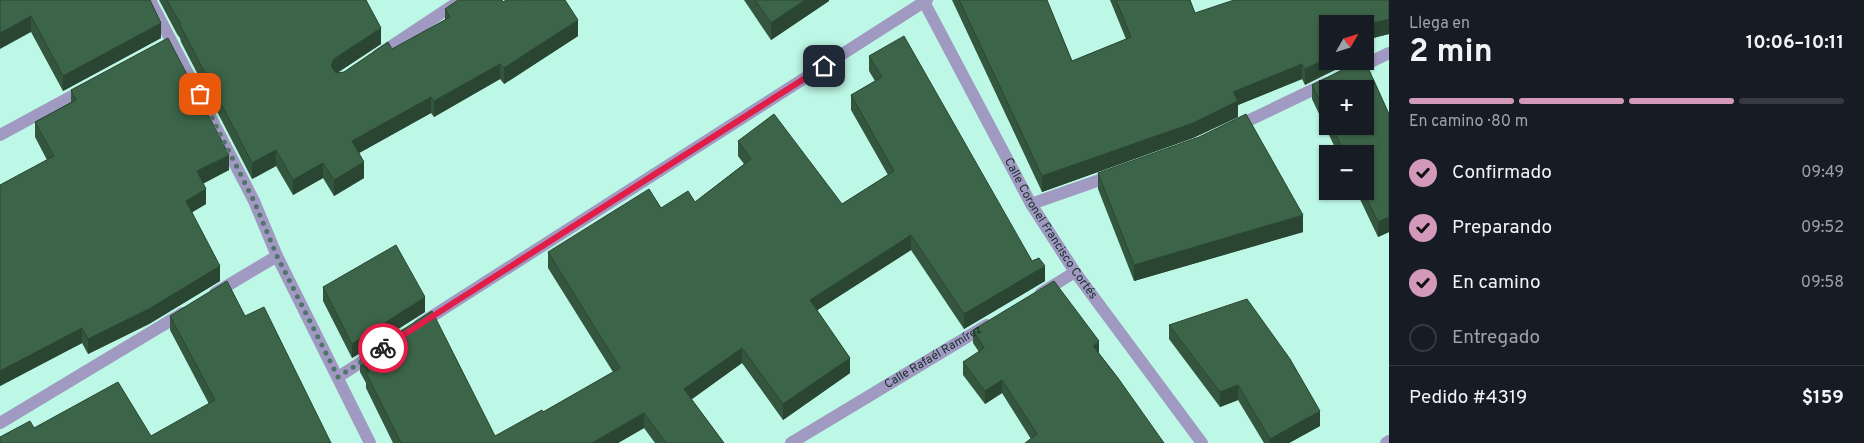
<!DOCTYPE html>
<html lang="es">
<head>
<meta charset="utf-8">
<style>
  :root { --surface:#171b24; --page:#20242c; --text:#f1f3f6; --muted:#9ea1a6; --line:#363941; --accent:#d399ba }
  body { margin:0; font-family:Overpass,sans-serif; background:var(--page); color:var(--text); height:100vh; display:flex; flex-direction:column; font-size:19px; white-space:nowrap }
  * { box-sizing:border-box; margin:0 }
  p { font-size:16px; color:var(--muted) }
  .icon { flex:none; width:28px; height:28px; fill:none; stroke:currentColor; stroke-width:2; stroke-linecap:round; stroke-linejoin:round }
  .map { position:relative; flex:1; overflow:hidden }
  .drawer { display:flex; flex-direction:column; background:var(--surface); width:475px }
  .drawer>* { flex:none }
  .needle { width:32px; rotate:51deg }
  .fabs { position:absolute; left:1319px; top:15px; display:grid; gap:10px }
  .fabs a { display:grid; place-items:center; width:55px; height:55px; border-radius:0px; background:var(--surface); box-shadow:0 1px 4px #0004; font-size:25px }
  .pin { position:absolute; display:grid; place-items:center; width:42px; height:42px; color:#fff; margin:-21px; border-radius:10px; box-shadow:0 2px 8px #0006 }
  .courier { position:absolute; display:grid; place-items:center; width:50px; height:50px; margin:-25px; border:4px solid #e11d48; border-radius:50%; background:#fff; color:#222; box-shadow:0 1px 6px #0007 }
  .headline em { font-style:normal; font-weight:700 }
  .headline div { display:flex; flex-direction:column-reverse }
  .headline { display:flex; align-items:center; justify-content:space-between; height:85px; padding:0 20px }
  h1 { font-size:32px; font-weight:700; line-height:38px }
  .bar { display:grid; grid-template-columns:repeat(4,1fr); gap:8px 5px; align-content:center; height:60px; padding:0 20px }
  .bar i { height:6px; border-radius:4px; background:var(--line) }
  .bar .active { background:var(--accent) }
  .bar p { grid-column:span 4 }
  .line { display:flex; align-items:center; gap:12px; padding:0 20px; border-top:1px solid var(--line) }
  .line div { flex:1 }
  ol { padding:0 20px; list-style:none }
  li { display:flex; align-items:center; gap:15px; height:55px }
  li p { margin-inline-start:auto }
  li .icon { padding:5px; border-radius:50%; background:var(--accent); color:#111; stroke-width:4 }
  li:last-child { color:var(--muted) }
  li i { width:28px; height:28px; border:2px solid var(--line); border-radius:50% }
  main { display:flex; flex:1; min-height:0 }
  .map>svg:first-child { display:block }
</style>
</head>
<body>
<main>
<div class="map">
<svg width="1389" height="443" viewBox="0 0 1389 443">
  <rect width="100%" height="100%" fill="#bdf7e5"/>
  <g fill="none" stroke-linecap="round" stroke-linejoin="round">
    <g stroke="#a099c1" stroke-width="12">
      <polyline points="150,0 254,201 277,256 370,443"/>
      <path id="s1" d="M923,0L1031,204L1075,272L1202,443"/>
      <polyline points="378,55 461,0"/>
      <polyline points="1352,71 1389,53"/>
      <polyline points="1235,127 1327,83"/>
      <polyline points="0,135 85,89"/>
      <polyline points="1031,204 1114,175"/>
      <polyline points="215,293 277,256"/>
      <polyline points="1041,293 1075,272"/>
      <polyline points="420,324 927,0"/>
      <polyline points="338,377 374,354"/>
      <polyline points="0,423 183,313"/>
      <path id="s2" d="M791,443L987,325"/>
      <polyline points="1386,443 1389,441"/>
    </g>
  </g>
  <g fill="#34563e" fill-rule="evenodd">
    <polygon points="0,0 161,38 63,91 31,32"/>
    <polygon points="159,0 366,0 381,44 337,73 344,72 392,49 445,20 445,9 503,2 527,1 578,36 504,84 500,79 434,117 431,113 359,153 364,178 334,196 323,178 293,195 276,166 252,179 181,42 180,38 177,34"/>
    <polygon points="744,0 829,0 829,1 771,40"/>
    <polygon points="952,0 1047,0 1072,61 1126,39 1110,0 1190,0 1195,13 1389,0 1389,34 1365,40 1365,24 1305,85 1302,79 1238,105 1238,117 1193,138 1042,192"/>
    <polygon points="869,56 1032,261 1045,281 964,329 911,250 817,310 850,373 783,420 742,363 691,399 724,443 655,443 644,428 618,443 393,443 366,388 366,383 360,372 360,357 495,436 543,412 613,372 548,268 548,252 661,208 695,202 744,164 738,156 738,141 842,204 888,175 851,110 851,95 875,81 869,71"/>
    <path d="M1360,61H1365L1389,114V232L1378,237L1356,191H1365V154H1338L1312,99V85ZM1328,89H1365V126H1328Z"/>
    <polygon points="71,90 229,170 203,183 206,204 192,212 220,281 149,324 88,354 82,343 0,386 0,185 47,160 35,137 35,122 71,102"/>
    <polygon points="1098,173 1303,232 1134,281 1098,189"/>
    <polygon points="323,287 425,312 352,358 323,301"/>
    <polygon points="170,316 245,316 331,443 0,443 34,428 151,436 209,404 170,330"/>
    <polygon points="1169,325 1320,426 1289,443 1264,443 1238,400 1220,407 1169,339"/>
    <polygon points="973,330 1099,353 1118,378 1031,439 1002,393 985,404 963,375 963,362 979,352 973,343"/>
  </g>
  <g fill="#2a4632">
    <polygon points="805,0 829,0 829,1 771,40 771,23"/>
    <polygon points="31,16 31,32 0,49 0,33"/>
    <polygon points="1389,19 1389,34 1365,40 1365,25"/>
    <polygon points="578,20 578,36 504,84 504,68"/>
    <polygon points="161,23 161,38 63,91 63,76"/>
    <polygon points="381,28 381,44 334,75 331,66 334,59"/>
    <polygon points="1328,58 1328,61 1353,61 1305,85 1305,69"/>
    <polygon points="500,64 500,79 434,117 434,101"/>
    <polygon points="1302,64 1302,79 1238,105 1238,117 1193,138 1042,192 1042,176 1233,92"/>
    <polygon points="431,97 431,113 352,157 352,141"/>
    <polygon points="276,150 276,166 252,179 252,163"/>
    <polygon points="229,155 229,170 197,187 197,171"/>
    <polygon points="364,162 364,178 334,196 334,180"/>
    <polygon points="323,163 323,178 293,195 293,180"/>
    <polygon points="206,189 206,204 186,216 186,201"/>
    <polygon points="1303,215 1303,232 1134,281 1134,265"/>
    <polygon points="1389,217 1389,232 1378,237 1378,222"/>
    <polygon points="911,235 911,250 810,315 810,300"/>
    <polygon points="220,266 220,281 149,324 88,354 88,339"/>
    <polygon points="1045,266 1045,281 964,329 964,314"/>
    <polygon points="425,297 425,312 352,358 352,344"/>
    <polygon points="82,328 82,343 0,386 0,371"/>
    <polygon points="1099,341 1099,354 1093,346"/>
    <polygon points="742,348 742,363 684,405 684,389"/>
    <polygon points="850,358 850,373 783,420 783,404"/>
    <polygon points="1002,380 1002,393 985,404 985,391"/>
    <polygon points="1238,385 1238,400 1220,407 1220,392"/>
    <polygon points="1320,411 1320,426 1289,443 1270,443 1270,439"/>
    <polygon points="644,413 644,428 618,443 592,443"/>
  </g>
  <g fill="#3c6448" stroke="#2a4632">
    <polygon points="0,0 150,0 161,23 63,76 31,16 0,33"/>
    <polygon points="167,0 366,0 381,28 334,59 331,66 336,73 344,72 388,42 392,49 450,17 445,9 458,0 502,0 503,2 506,0 526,0 527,1 529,0 565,0 578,20 504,68 500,64 434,101 431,97 352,141 364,162 334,180 323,163 293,180 276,150 252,163 181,27 180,22 177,18"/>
    <polygon points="755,0 805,0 771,23"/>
    <polygon points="959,0 1047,0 1072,61 1131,37 1116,0 1190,0 1195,13 1234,0 1389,0 1389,19 1365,25 1365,24 1328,24 1328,58 1305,69 1302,64 1233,92 1238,101 1193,123 1042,176"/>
    <polygon points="904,36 1032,261 1039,258 1045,266 964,314 911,235 810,300 850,358 783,404 742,348 684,389 724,443 666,443 644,413 592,443 401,443 366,373 369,372 360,357 432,311 495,436 542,410 543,412 620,368 548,252 649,189 661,208 688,191 695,202 751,159 738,141 774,114 842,204 894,171 851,95 882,77 869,56"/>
    <polygon points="168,38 229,155 197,171 206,189 186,201 220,266 149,309 88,339 82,328 0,371 0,185 54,156 35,122 76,100 71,90"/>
    <polygon points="1360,61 1365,61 1389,114 1389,217 1378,222 1363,191 1365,191 1365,154 1345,154 1332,126 1365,126 1365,89 1328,89 1328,117 1312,85"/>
    <polygon points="1246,114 1303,215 1134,265 1098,173 1199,137"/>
    <polygon points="396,245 425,297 352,344 323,287"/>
    <polygon points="227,281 245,316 264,307 331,443 0,443 0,437 30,421 34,428 118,382 151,436 215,400 170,316"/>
    <polygon points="1054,281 1099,341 1093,346 1118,378 1164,443 1025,443 1037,434 1002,380 985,391 963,362 984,348 973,330"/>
    <polygon points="1247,299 1290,359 1320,411 1270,439 1238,385 1220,392 1169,325"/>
  </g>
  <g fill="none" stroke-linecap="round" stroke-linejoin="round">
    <polyline stroke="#507469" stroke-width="5" stroke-dasharray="0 9" points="200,94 254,201 277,256 338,377 383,348"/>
    <polyline stroke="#e11d48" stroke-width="6" points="383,348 824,66"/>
  </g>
  <g text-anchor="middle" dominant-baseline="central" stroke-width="5" stroke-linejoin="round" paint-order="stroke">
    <g font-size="12" fill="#162d26" stroke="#ddfff4">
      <text stroke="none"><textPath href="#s1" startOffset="262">Calle Coronel Francisco Cortés</textPath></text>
      <text stroke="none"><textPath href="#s2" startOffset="166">Calle Rafaél Ramírez</textPath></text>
    </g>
  </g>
</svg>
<div class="fabs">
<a><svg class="needle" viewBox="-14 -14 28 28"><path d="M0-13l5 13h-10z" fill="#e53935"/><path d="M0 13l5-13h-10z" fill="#9ea1a6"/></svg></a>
<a>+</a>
<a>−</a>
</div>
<div class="pin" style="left:200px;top:94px;background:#ea580c"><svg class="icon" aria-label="bag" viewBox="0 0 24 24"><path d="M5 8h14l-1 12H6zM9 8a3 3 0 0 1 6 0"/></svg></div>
<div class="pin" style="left:824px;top:66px;background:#1f2937"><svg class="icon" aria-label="home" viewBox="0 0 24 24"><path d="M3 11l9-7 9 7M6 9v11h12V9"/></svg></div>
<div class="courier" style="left:383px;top:348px"><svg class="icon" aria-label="bike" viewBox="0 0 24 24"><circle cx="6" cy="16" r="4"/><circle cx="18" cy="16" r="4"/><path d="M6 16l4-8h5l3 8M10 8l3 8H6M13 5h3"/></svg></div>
</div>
<section class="drawer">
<div class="headline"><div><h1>2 min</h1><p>Llega en</p></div><em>10:06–10:11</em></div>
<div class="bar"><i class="active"></i><i class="active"></i><i class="active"></i><i></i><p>En camino · 80 m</p></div>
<ol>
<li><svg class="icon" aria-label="check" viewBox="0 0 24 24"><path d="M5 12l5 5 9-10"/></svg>Confirmado<p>09:49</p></li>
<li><svg class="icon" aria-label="check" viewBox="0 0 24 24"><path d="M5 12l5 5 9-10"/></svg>Preparando<p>09:52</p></li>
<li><svg class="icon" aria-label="check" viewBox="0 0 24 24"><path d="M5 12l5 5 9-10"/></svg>En camino<p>09:58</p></li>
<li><i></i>Entregado</li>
</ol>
<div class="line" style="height:65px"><div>Pedido #4319</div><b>$159</b></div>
</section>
</main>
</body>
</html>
